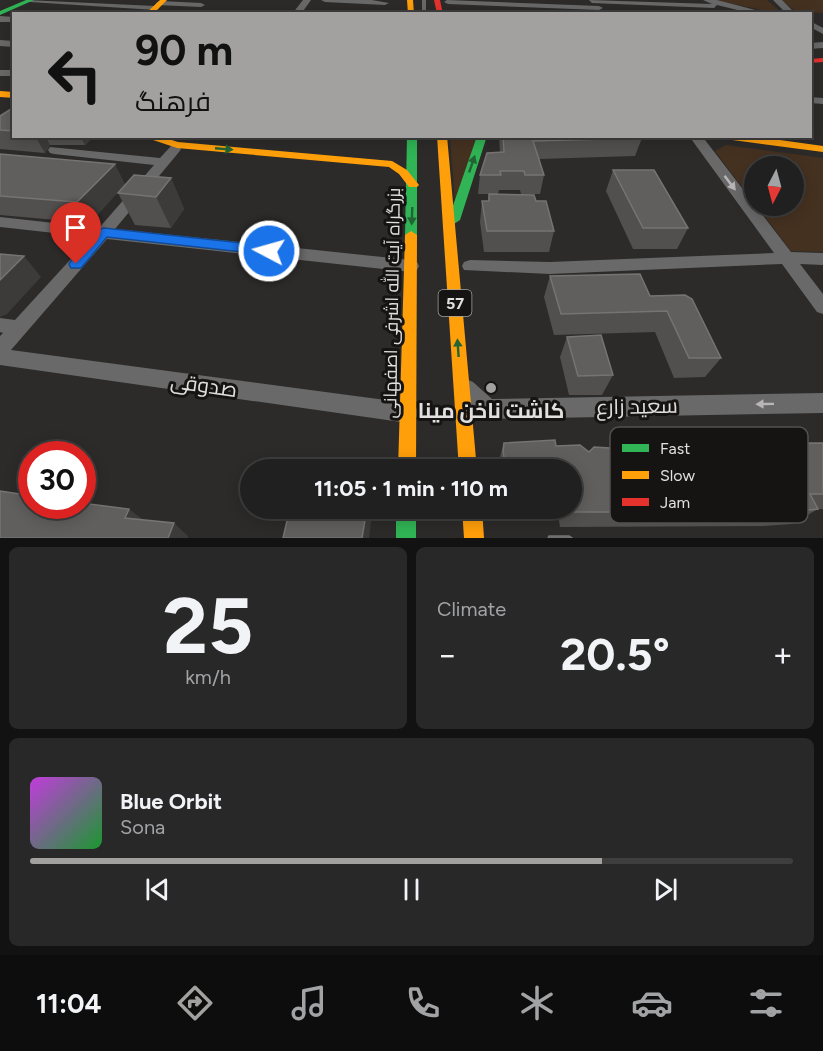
<!DOCTYPE html>
<meta charset="utf-8">
<style>
body{margin:0;font-family:Figtree,Cairo,sans-serif;background:#292829;color:#f1f3f6;height:100vh;display:flex;flex-direction:column;font-size:22px;white-space:nowrap}
*{box-sizing:border-box;margin:0}
p{font-size:20px;color:#a2a3a5}
.icon{flex:none;width:33px;height:33px;fill:none;stroke:currentColor;stroke-width:2;stroke-linecap:round;stroke-linejoin:round}
.map{position:relative;height:538px;overflow:hidden}
.drawer{display:flex;flex-direction:column;gap:9px;padding:9px;background:#121212;flex:1}
.drawer>*{flex:none}
.guide{position:absolute;left:12px;top:12px;width:800px;height:126px;border-radius:0px;box-shadow:0 3px 15px #0003,0 0 0 2px #3e3e3e;background:#a2a1a0;color:#111;overflow:hidden}
.needle{width:39px;rotate:186deg}
.controls{position:absolute;left:744px;top:156px;display:grid;gap:12px}
.controls a{display:grid;place-items:center;width:60px;height:60px;border-radius:50%;background:#212020;box-shadow:0 3px 15px #0003,0 0 0 2px #3e3e3e;font-size:30px}
.speed{position:absolute;left:18px;top:441px;display:flex;gap:12px;font-size:30px;font-weight:700;text-align:center}
.speed>*{display:grid;place-content:center;width:78px;height:78px;border-radius:50%;background:#212020;box-shadow:0 3px 15px #0003,0 0 0 2px #3e3e3e;line-height:1}
.speed .limit{border:9px solid #d22;background:#fff;color:#111}
.pin{position:absolute;display:grid;place-items:center;width:51px;height:51px;color:#fff;margin:-62px -26px;border-radius:50% 50% 50% 0;rotate:-45deg;box-shadow:0 0 6px #0007}
.pin .icon{rotate:45deg}
.me{position:absolute;width:66px;margin:-33px;rotate:276deg;stroke-linejoin:round;filter:drop-shadow(0 0 4px #0008)}
.turn{display:flex;align-items:center;gap:21px;height:126px;padding:0 24px;font-size:27px}
.turn .icon{width:78px;height:78px;stroke-width:2.5}
.turn b{display:block;font-size:42px;line-height:51px}
.big{font-size:45px;font-weight:700;line-height:1.1}
.drawer .widget{flex:1;display:flex;flex-direction:column;justify-content:center;gap:9px;min-width:0;padding:0 21px;border-radius:9px;background:#292829}
.drawer .dial{align-items:center;gap:0}
.dial b{font-size:78px;line-height:1}
.song{display:flex;align-items:center;gap:18px}
.cover{width:72px;height:72px;border-radius:9px;background:linear-gradient(135deg,hsl(290 70% 55%),hsl(130 70% 35%))}
.played{height:6px;border-radius:3px;background:linear-gradient(90deg,#a2a1a0 75%,#3e3e3e 75%)}
.keys{display:flex;justify-content:space-around;direction:ltr}
.heat{display:flex;justify-content:space-between;align-items:center;font-size:33px;direction:ltr}
.drawer .tiles{flex:1;display:grid;gap:9px;grid-template-columns:1fr 1fr}
.widget:last-child{grid-column:span 2}
.trip{position:absolute;left:240px;top:459px;width:342px;height:60px;border-radius:30px;background:#212020;box-shadow:0 3px 15px #0003,0 0 0 2px #3e3e3e;font-weight:700;line-height:60px;text-align:center}
.menu{display:flex;height:96px;justify-content:space-around;align-items:center;background:#0d0d0d;color:#a2a3a5}
.menu .icon{width:42px;height:42px}
.menu .on{color:#a2a1a0}
.menu b{font-size:27px;color:#f1f3f6}
.map>svg:first-child{display:block}
.green{fill:#453120}
.lines{fill:none;stroke-linecap:round;stroke-linejoin:round}
.lane{fill:#696969;fill-rule:evenodd}
.street{fill:#696969;fill-rule:evenodd}
.fast{fill:#30b455;fill-rule:evenodd}
.slow{fill:#ff9f0a;fill-rule:evenodd}
.jam{fill:#e5322d;fill-rule:evenodd}
.wall{fill:#51504f}
.shaded-wall{fill:#3c3b3a}
.building{fill:#615f5e;stroke:#757472;stroke-width:1.5}
.oneway{fill:#226434}
.oneway2{fill:#b8b6b6}
.route{fill:#1a73e8;stroke:#114b97;stroke-width:1.5}
.poi-dot{fill:#a2a1a0;stroke:#151413;stroke-width:2}
.labels{text-anchor:middle;dominant-baseline:central;stroke-width:6;stroke-linejoin:round;paint-order:stroke}
.shield{fill:#151413;stroke:#a4a3a2;stroke-width:1.5}
.shield-label{font-size:16px;font-weight:bold;fill:#e2e0df}
.street-label{font-size:18px;fill:#e2e0df;stroke:#151413}
.near-street-label{font-size:21px;fill:#e2e0df;stroke:#151413}
.near-poi-label{font-size:21px;font-weight:bold;fill:#e2e0df;stroke:#151413}
.key{fill:#151413;stroke:#525150;stroke-width:1.5}
.key-label{font-size:16px;fill:#e2e0df}
</style>
<div class="map">
<svg width="823" height="538" viewBox="0 0 823 538">
<rect width="100%" height="100%" fill="#2c2b2a"/>
<path class="green" d="M716,0H767L782,13H775Z
M782,0H823V13L796,12Z
M450,137H479L455,201Z
M726,145L823,158V252L791,251L757,206H794V166H754V203L715,151Z"/>
<g class="lines">
<path class="lane" d="M422,0H426V14H422Z"/>
<path class="street" d="M26,0L155,6L159,8L155,10L30,2Z
M303,0H311L301,14H292Z
M321,0H372L389,3L385,5L325,2Z
M447,0L599,6L603,8L599,10L448,4L444,2Z
M589,0L712,4L703,0H717L771,14H754L717,5L714,8L592,3Z
M773,0H782L796,14H787Z
M160,1L201,3L205,5L201,7L157,5L156,3Z
M0,16L14,17V22H0Z
M810,21L823,28V34L810,27Z
M0,40L14,41V47L0,46Z
M823,42V48L810,49V43Z
M0,70H14V76H0Z
M810,97L823,98V104L810,103Z
M689,136H702L791,252L823,253V265L800,264L823,294V314L817,312L782,264L550,274L464,270L462,266L464,262L470,260L550,262L774,253Z
M175,145L179,146L181,149L179,152L115,229L411,260L417,262L419,266L417,270L411,272L107,239L11,350L408,403L415,406L419,413L415,420L408,423L0,365V336L3,333L0,332V318L15,320L91,237L0,227V217L99,228L154,165L54,154L50,153L48,150L50,147L160,158L171,146Z
M466,379L473,382L492,399L823,393V413L488,419C476,414 461,400 456,388L459,382Z"/>
<path class="fast" d="M26,0H34L0,15V11Z
M407,136H417V235L411,239L405,235Z
M477,136H487L460,220L454,224L450,223L448,220Z
M396,508H416V538H396Z"/>
<path class="slow" d="M160,0H167L153,14H145Z
M407,0H413L414,14H408Z
M0,91L14,92V98L0,97Z
M141,136H159L178,142L392,161L407,170L419,185L417,187H409L399,174L389,167L177,148Z
M437,136H447L477,470H459Z
M720,136H751L823,146V152L725,139Z
M411,231L417,235L416,470H398L405,235Z
M462,508H482L484,538H464Z"/>
<path class="jam" d="M434,0H440L443,14H437Z
M823,58V62L810,63V59Z"/>
</g>
<path class="wall" d="M14,107V136H95L85,145H50L45,153L0,149V116Z
M499,136H641L642,138L635,156L539,159L544,175L540,194H521L520,190H499L498,194L536,201L554,231L549,252H484L480,222L482,201H488L489,194H478L480,175L500,152Z
M0,154L125,184L90,223L0,215Z
M613,170L688,228L677,249H633L606,191Z
M171,178L184,209L171,228L135,225L118,193Z
M550,276L650,296L721,358L705,377L674,378L655,332L554,335L544,297Z
M567,337L613,375L602,395H569L560,357Z
M504,443L556,446L589,452L617,453L823,443V509H818L792,524L763,526L560,527L557,508H572V470H497L499,460Z"/>
<path class="shaded-wall" d="M35,136H45L50,145L45,153Z
M80,136H95L85,145Z
M115,164L125,184L90,223L77,202Z
M171,178L184,209L171,228L156,197Z
M24,256L41,277L7,314L0,317V280Z
M367,508H373L369,538H362Z
M129,509L146,522L125,518Z
M174,523L188,536V538H168Z"/>
<path class="building" d="M14,107V131L0,130V116Z
M503,136H641L642,138L533,141L544,175H525L524,171H500L501,175H480L487,153L504,152Z
M0,154L115,164L77,202L0,196Z
M613,170H654L688,228H643Z
M134,175L171,178L156,197L118,193Z
M489,194L534,195L536,201H546L554,231H487L482,201H489Z
M0,254L24,256L0,280Z
M640,274L650,296L685,295L692,299L721,358H689L667,311L561,314L550,276Z
M601,335L613,375L578,376L567,337Z
M555,440L556,446L580,445L589,452L594,447L610,448L617,453L625,444L823,443V494H810L818,509L788,512H571L570,508H572V470H506L503,451L504,443Z
M0,491L32,496V506H82V503L129,509L125,518L174,523L168,538H0Z
M290,508H367L362,538H283Z
M549,536H569L572,538H548Z"/>
<defs><path id="oneway-solid" d="M-6-.8H1V-3.2L6.5 0L1 3.2V.8H-6Z" transform="scale(1.5)"/></defs>
<g class="oneway">
<use href="#oneway-solid" transform="translate(224 149) rotate(5)"/>
<use href="#oneway-solid" transform="translate(472 164) rotate(-71)"/>
<use href="#oneway-solid" transform="translate(412 216) rotate(92)"/>
<use href="#oneway-solid" transform="translate(458 348) rotate(-94)"/>
</g>
<g class="oneway2">
<use href="#oneway-solid" transform="translate(730 183) rotate(53)"/>
<use href="#oneway-solid" transform="translate(765 404) rotate(179)"/>
</g>
<path class="route" d="M104,228L269,246L276,251L269,255L107,237L81,268H71L69,264L71,261L100,229Z"/>
<circle class="poi-dot" cx="491" cy="388" r="6"/>
<g class="labels">
<rect class="shield" x="438.5" y="290" width="33" height="26" rx="4.5"/>
<g class="shield-label">
<text x="455" y="303">57</text>
</g>
<g class="street-label">
<text transform="translate(392 303) rotate(-89)">بزرگراه آیت الله اشرفی اصفهانی</text>
</g>
<g class="near-street-label">
<text transform="translate(204 385) rotate(8)">صدوقی</text>
<text transform="translate(637 406) rotate(-1)">سعید زارع</text>
</g>
<g class="near-poi-label">
<text x="491" y="410">کاشت ناخن مینا</text>
</g>
</g>
<rect x="610" y="427" width="198" height="96" rx="9" class="key"/>
<rect x="622" y="444" width="27" height="8" fill="#30b455"/>
<rect x="622" y="471" width="27" height="8" fill="#ff9f0a"/>
<rect x="622" y="498" width="27" height="8" fill="#e5322d"/>
<g class="key-label">
<text x="660" y="454">Fast</text>
<text x="660" y="481">Slow</text>
<text x="660" y="508">Jam</text>
</g>
</svg>
<div class="controls">
<a><svg class="needle" viewBox="-14 -14 28 28"><path d="M0-13l5 13h-10z" fill="#e53935"/><path d="M0 13l5-13h-10z" fill="#a2a3a5"/></svg></a>
</div>
<div class="speed"><div class="limit">30</div></div>
<div class="pin" style="left:76px;top:264px;background:#d93025"><svg class="icon" aria-label="arrive" viewBox="0 0 24 24"><path d="M6 21V4h12l-3 4 3 4H6"/></svg></div>
<svg class="me" style="left:269px;top:251px" viewBox="-20 -20 40 40"><circle r="17" fill="#1a73e8" stroke="#fff" stroke-width="3"/><path d="M0-11L8 9 0 5-8 9z" fill="#fff"/></svg>
<div class="trip">11:05 · 1 min · 110 m</div>
<div class="guide">
<div class="turn"><svg class="icon" aria-label="left" viewBox="0 0 24 24"><path d="M17 20v-9H6M10 6l-5 5 5 5"/></svg><div><b>90 m</b>فرهنگ</div></div>
</div>
</div>
<section class="drawer">
<div class="tiles">
<div class="widget dial"><b>25</b><p>km/h</p></div>
<div class="widget"><p>Climate</p>
<div class="heat"><a>−</a><b class="big">20.5°</b><a>+</a></div>
</div>
<div class="widget">
<div class="song"><i class="cover"></i><div><b>Blue Orbit</b><p>Sona</p></div></div>
<div class="played"></div>
<div class="keys"><svg class="icon" aria-label="previous" viewBox="0 0 24 24"><path d="M18 5L8 12l10 7zM5 5v14"/></svg><svg class="icon" aria-label="pause" viewBox="0 0 24 24"><path d="M8 5v14M16 5v14"/></svg><svg class="icon" aria-label="next" viewBox="0 0 24 24"><path d="M6 5l10 7-10 7zM19 5v14"/></svg></div>
</div>
</div>
</section>
<nav class="menu">
<b>11:04</b>
<svg class="icon on" aria-label="directions" viewBox="0 0 24 24"><path d="M12 3l9 9-9 9-9-9zM9 14v-3h6M13 9l2 2-2 2"/></svg>
<svg class="icon" aria-label="music" viewBox="0 0 24 24"><path d="M9 18V5l10-2v13"/><circle cx="6" cy="18" r="3"/><circle cx="16" cy="16" r="3"/></svg>
<svg class="icon" aria-label="phone" viewBox="0 0 24 24"><path d="M5 4h4l2 5-3 2q2 4 5 5l2-3 5 2v4C11 20 4 13 5 4z"/></svg>
<svg class="icon" aria-label="climate" viewBox="0 0 24 24"><path d="M12 3v18M4 7l16 10M4 17L20 7"/></svg>
<svg class="icon" aria-label="car" viewBox="0 0 24 24"><path d="M5 17H2v-5l4-1 3-4h7l3 4 3 1v5h-3M9 17h6M6 11h13"/><circle cx="7" cy="17" r="2"/><circle cx="17" cy="17" r="2"/></svg>
<svg class="icon" aria-label="filters" viewBox="0 0 24 24"><path d="M4 7h16M4 17h16"/><circle cx="9" cy="7" r="2"/><circle cx="15" cy="17" r="2"/></svg>
</nav>
